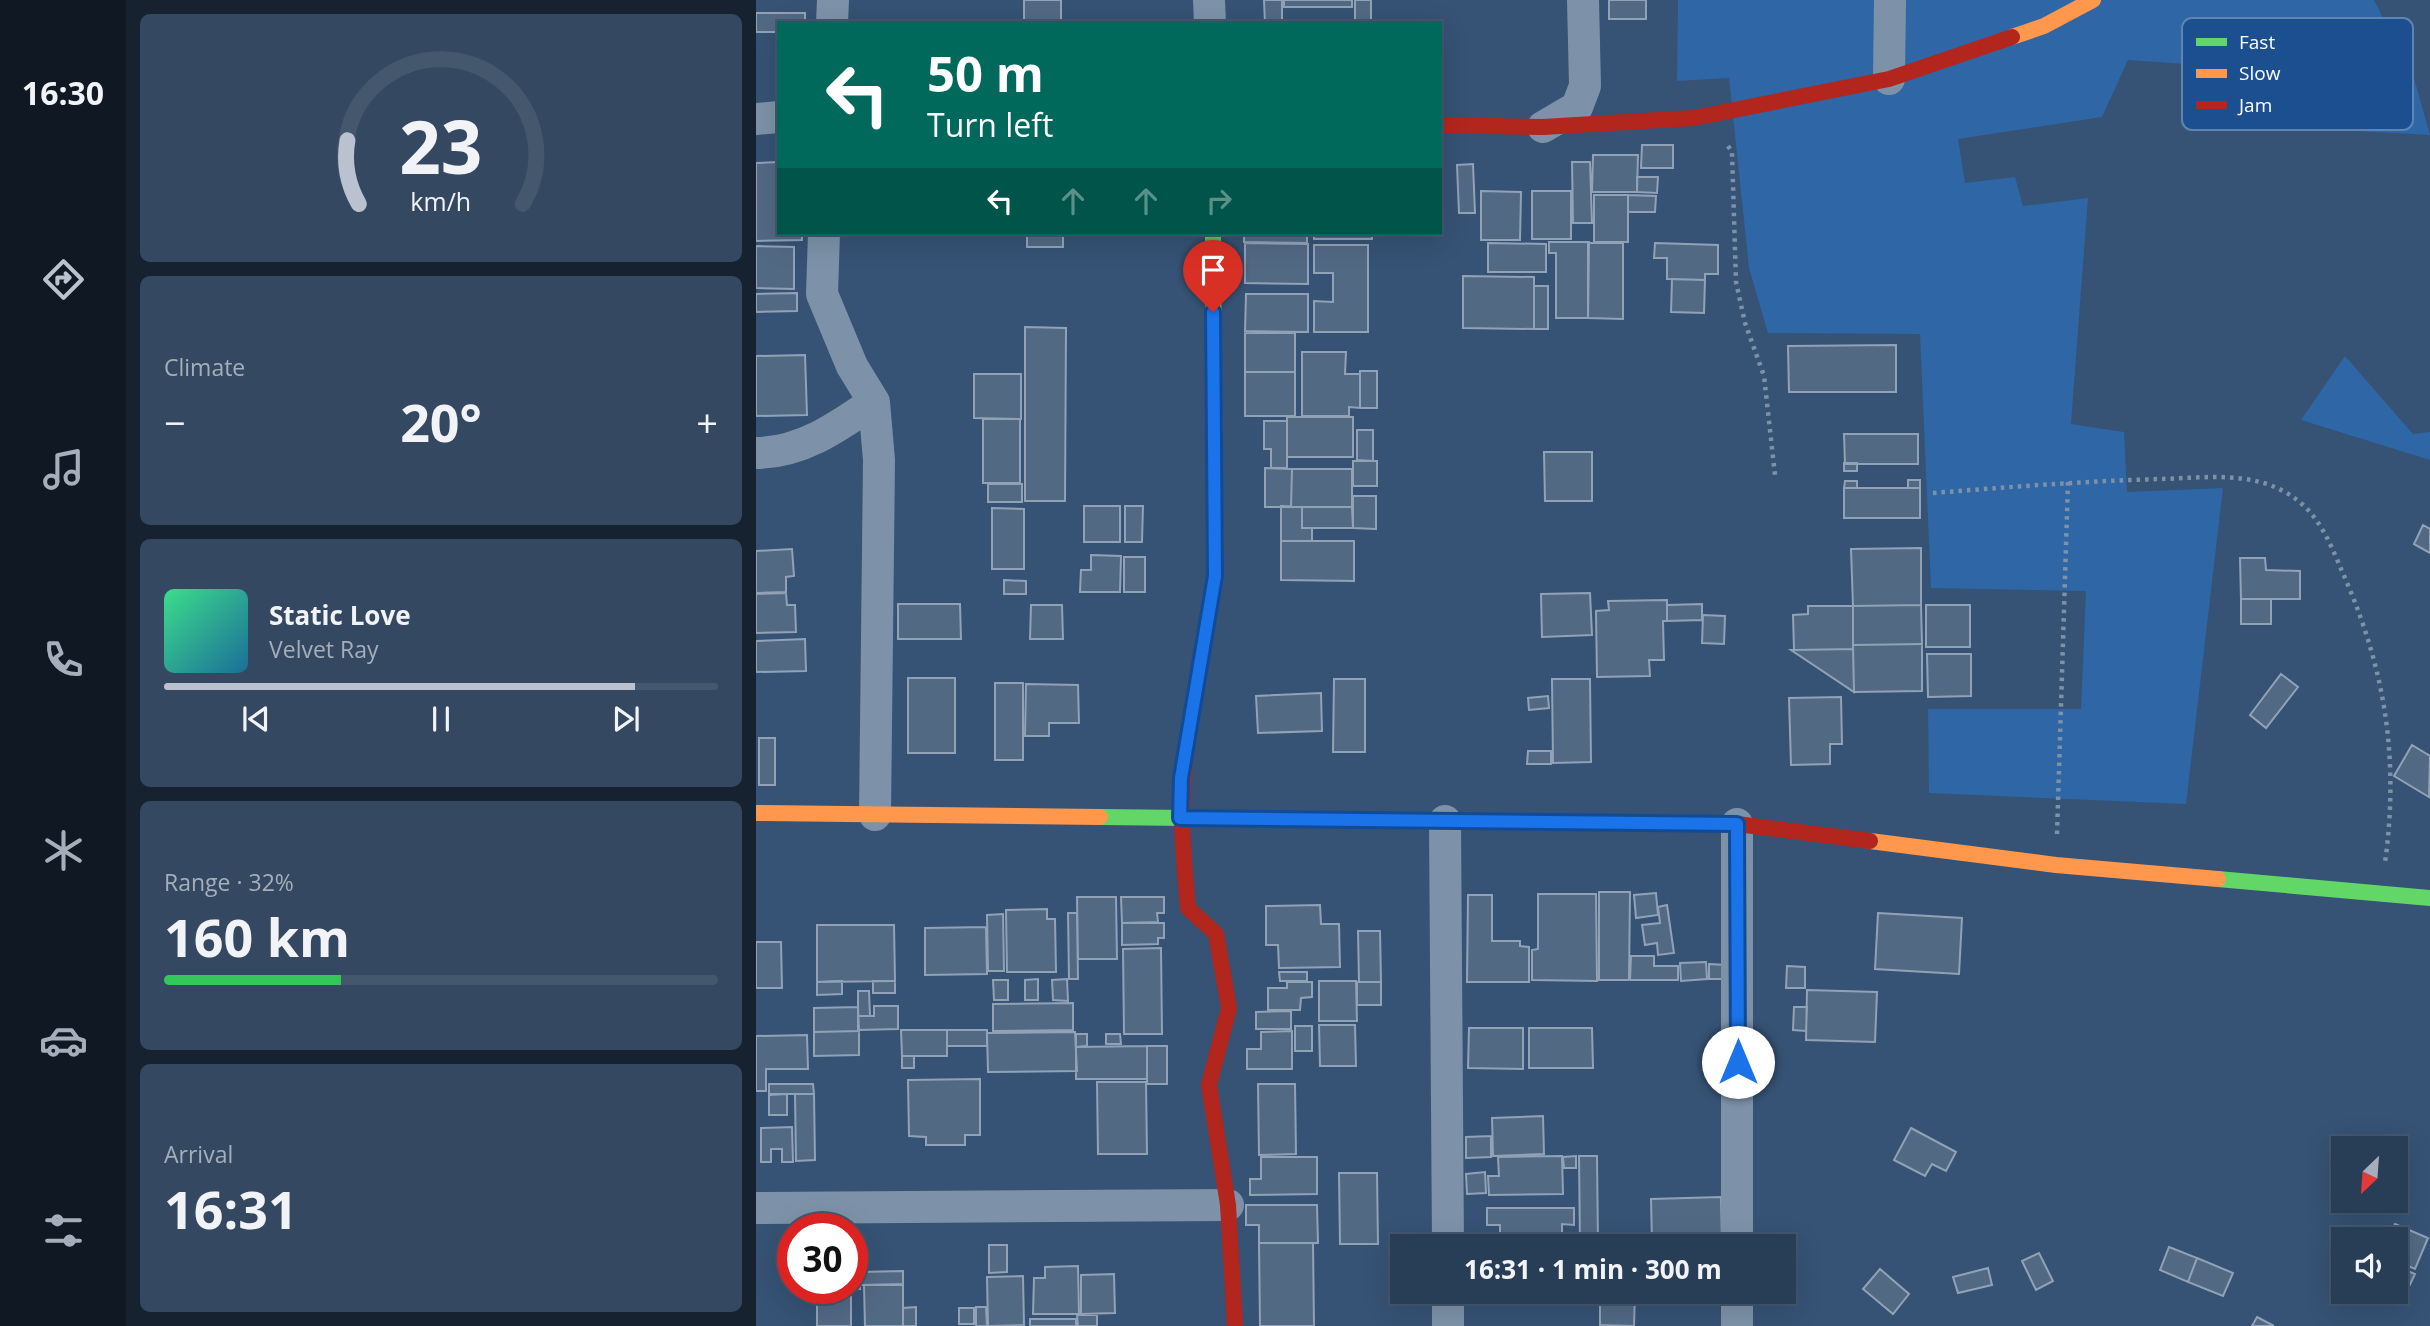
<!DOCTYPE html>
<meta charset="utf-8">
<style>
body{margin:0;font-family:"Open Sans",sans-serif;background:#344961;color:#f1f3f6;height:100vh;display:flex;flex-direction:column;font-size:26px;white-space:nowrap}
*{box-sizing:border-box;margin:0}
p{font-size:23px;color:#a5aeba}
.icon{flex:none;width:38px;height:38px;fill:none;stroke:currentColor;stroke-width:2;stroke-linecap:round;stroke-linejoin:round}
.map{position:relative;flex:1;overflow:hidden}
.sheet{display:flex;flex-direction:column;gap:14px;padding:14px;background:#162230;width:630px}
.sheet>*{flex:none}
.guide{position:absolute;left:21px;top:21px;width:665px;height:214px;border-radius:0px;box-shadow:0 7px 28px #0002,0 0 0 2px #44576d;background:#00695c;color:#fff;overflow:hidden}
.needle{width:46px;rotate:205deg}
.tools{position:absolute;left:1575px;top:1136px;display:grid;gap:14px}
.tools a{display:grid;place-items:center;width:77px;height:77px;border-radius:0px;background:#283e57;box-shadow:0 7px 28px #0002,0 0 0 2px #44576d;font-size:35px}
.speed{position:absolute;left:21px;top:1213px;display:flex;gap:14px;font-size:35px;font-weight:700;text-align:center}
.speed>*{display:grid;place-content:center;width:91px;height:91px;border-radius:50%;background:#283e57;box-shadow:0 7px 28px #0002,0 0 0 2px #44576d;line-height:1}
.speed .limit{border:10px solid #d22;background:#fff;color:#111}
.pin{position:absolute;display:grid;place-items:center;width:60px;height:60px;color:#fff;margin:-72px -30px;border-radius:50% 50% 50% 0;rotate:-45deg;box-shadow:0 0 7px #0007}
.pin .icon{rotate:45deg}
.me{position:absolute;width:77px;margin:-38px;rotate:0deg;stroke-linejoin:round;filter:drop-shadow(0 0 5px #0008)}
.turn{display:flex;align-items:center;gap:24px;height:147px;padding:0 35px;font-size:32px}
.turn .icon{width:91px;height:91px;stroke-width:2.5}
.turn b{display:block;font-size:49px;line-height:60px}
.lanes{display:flex;align-items:center;height:66px;padding:0 35px;background:#0003;justify-content:center;gap:35px;direction:ltr}
.lanes .off{opacity:.35}
.big{font-size:52px;font-weight:700;line-height:1.1}
.sheet .widget{flex:1;display:flex;flex-direction:column;justify-content:center;gap:10px;min-width:0;padding:0 24px;border-radius:10px;background:#344961}
.sheet .dial{align-items:center;gap:0}
.dial svg{height:182px;overflow:visible;fill:none;stroke:#44576d;stroke-width:7;stroke-linecap:round;text-anchor:middle}
.dial text{fill:#f1f3f6;stroke:none}
.song{display:flex;align-items:center;gap:21px}
.cover{width:84px;height:84px;border-radius:10px;background:linear-gradient(135deg,hsl(150 70% 55%),hsl(200 70% 35%))}
.played{height:7px;border-radius:4px;background:linear-gradient(90deg,#b9c2ce 85%,#44576d 85%)}
.keys{display:flex;justify-content:space-around;direction:ltr}
.heat{display:flex;justify-content:space-between;align-items:center;font-size:38px;direction:ltr}
.charge{height:10px;border-radius:5px;background:linear-gradient(90deg,#34c759 32%,#44576d 0)}
.trip{position:absolute;left:634px;top:1234px;width:406px;height:70px;border-radius:0px;background:#283e57;box-shadow:0 7px 28px #0002,0 0 0 2px #44576d;font-weight:700;line-height:70px;text-align:center}
main{display:flex;flex:1;min-height:0}
.tabs{display:flex;flex-direction:column;width:126px;justify-content:space-around;align-items:center;background:#101923;color:#a5aeba}
.tabs .icon{width:49px;height:49px}
.tabs .current{color:#b9c2ce}
.tabs b{font-size:32px;color:#f1f3f6}
.map>svg:first-child{display:block}
.green{fill:#2f66a5}
.building{fill:#526984;stroke:#92a2b6;stroke-width:2}
.lines{fill:none;stroke-linecap:round;stroke-linejoin:round}
.path{stroke:#7d92a8;stroke-width:4.5;stroke-dasharray:3.5 5;stroke-linecap:butt}
.street{stroke:#7d92a8;stroke-width:32}
.fast{stroke:#63d668;stroke-width:16}
.slow{stroke:#ff974d;stroke-width:16}
.jam{stroke:#b3261e;stroke-width:16}
.route-casing{stroke:#114b97;stroke-width:18}
.route{stroke:#1a73e8;stroke-width:12}
.key{fill:#1b4f8f;stroke:#5f84b1;stroke-width:2}
.key-label{font-size:19px;fill:#fff}
</style>
<main>
<nav class="tabs">
<b>16:30</b>
<svg class="icon current" aria-label="directions" viewBox="0 0 24 24"><path d="M12 3l9 9-9 9-9-9zM9 14v-3h6M13 9l2 2-2 2"/></svg>
<svg class="icon" aria-label="music" viewBox="0 0 24 24"><path d="M9 18V5l10-2v13"/><circle cx="6" cy="18" r="3"/><circle cx="16" cy="16" r="3"/></svg>
<svg class="icon" aria-label="phone" viewBox="0 0 24 24"><path d="M5 4h4l2 5-3 2q2 4 5 5l2-3 5 2v4C11 20 4 13 5 4z"/></svg>
<svg class="icon" aria-label="climate" viewBox="0 0 24 24"><path d="M12 3v18M4 7l16 10M4 17L20 7"/></svg>
<svg class="icon" aria-label="car" viewBox="0 0 24 24"><path d="M5 17H2v-5l4-1 3-4h7l3 4 3 1v5h-3M9 17h6M6 11h13"/><circle cx="7" cy="17" r="2"/><circle cx="17" cy="17" r="2"/></svg>
<svg class="icon" aria-label="filters" viewBox="0 0 24 24"><path d="M4 7h16M4 17h16"/><circle cx="9" cy="7" r="2"/><circle cx="15" cy="17" r="2"/></svg>
</nav>
<section class="sheet">
<div class="widget dial"><svg viewBox="0 0 100 80">
<path d="M14 69A42 42 0 1 1 86 69"/>
<path d="M14 69A42 42 0 0 1 9 41" stroke="#b9c2ce"/>
<text x="50" y="56" font-size="32" font-weight="700">23</text>
<text x="50" y="72" font-size="11">km/h</text>
</svg></div>
<div class="widget"><p>Climate</p>
<div class="heat"><a>−</a><b class="big">20°</b><a>+</a></div>
</div>
<div class="widget">
<div class="song"><i class="cover"></i><div><b>Static Love</b><p>Velvet Ray</p></div></div>
<div class="played"></div>
<div class="keys"><svg class="icon" aria-label="previous" viewBox="0 0 24 24"><path d="M18 5L8 12l10 7zM5 5v14"/></svg><svg class="icon" aria-label="pause" viewBox="0 0 24 24"><path d="M8 5v14M16 5v14"/></svg><svg class="icon" aria-label="next" viewBox="0 0 24 24"><path d="M6 5l10 7-10 7zM19 5v14"/></svg></div>
</div>
<div class="widget"><p>Range · 32%</p><b class="big">160 km</b><div class="charge"></div></div>
<div class="widget"><p>Arrival</p><b class="big">16:31</b></div>
</section>
<div class="map">
<svg width="1674" height="1326" viewBox="0 0 1674 1326">
<rect width="100%" height="100%" fill="#365274"/>
<path class="green" d="M922,0H1618L1658,78L1674,135L1600,131L1544,121L1430,64L1372,60L1346,117L1202,139L1209,183L1259,177L1267,206L1332,198L1315,424L1368,432L1371,492L1467,488L1430,804L1173,793L1172,709H1325L1330,591L1175,588L1164,334L1012,333L993,268L973,78L921,81Z
M1589,356L1657,434L1674,432V460L1545,420Z"/>
<path class="building" d="M268,0H305V23H268Z
M508,0H526V23H509Z
M528,0H596V7H528Z
M599,0H615V21L599,22Z
M853,0H890V19H853Z
M0,13H49V23H23V32H0Z
M886,145H917V168H885Z
M837,155H882L881,192H836Z
M23,162V233H46V240L0,241V163Z
M816,162H834L836,223H817Z
M717,164L719,213H703L701,165Z
M881,177H902L901,193L881,192Z
M725,191L765,192L764,240H725Z
M776,191H815V239H776Z
M838,195H872V242H838Z
M872,195L900,196L899,212H872Z
M271,233H307V247H271Z
M488,233H551V243L488,242Z
M558,233H616V239H558Z
M793,242H833L832,318H800V253H793Z
M489,243L552,244V284L489,283Z
M732,243L790,244V272H732Z
M832,243H867V319L832,318Z
M899,243L962,245V274H949V280L911,279V258H898Z
M558,245H612V332H558V301L577,302V273H558Z
M0,246L38,247V289L0,288Z
M707,276L778,277V329L707,328Z
M916,279L949,280L948,313L915,312Z
M778,286H792V329H778Z
M41,293V311L0,312V294Z
M490,294H552V332L489,331Z
M269,327L310,328L309,501H269Z
M489,333H539V372H489Z
M1140,345V392H1033L1032,346Z
M546,352H590L589,374H604V408L593,407V416H546Z
M49,355L51,415L0,416V356Z
M604,371H621V408H604Z
M489,372H539V416H489Z
M218,374H265V419L218,418Z
M531,417H597V457H531Z
M227,419H264V483H227Z
M508,421H531V468H515V449H508Z
M601,430H617V461L601,460Z
M1088,434H1162V464H1089Z
M788,452H836V501H789Z
M597,461H621V486H597Z
M1088,463H1101V471H1088Z
M509,468L536,469L535,507H509Z
M536,469H596V507H535Z
M1152,480H1164V488H1152Z
M1089,481H1101V488H1088Z
M232,484H266V502H232Z
M1088,488H1164V518H1088Z
M597,496H620V529L597,528Z
M328,506H364V542H328Z
M369,506H387L386,542H369Z
M525,506L546,507V528H556V541H525Z
M546,507H596L597,528H546Z
M236,508L268,509V569H236Z
M1667,525L1674,529V553L1658,544Z
M525,541H598V581L525,580Z
M1165,548V605L1097,606L1095,549Z
M36,549L38,576L30,577V592L0,593V551Z
M335,555L365,556L364,592H324L325,570H335Z
M368,557H389V592H368Z
M1484,558H1509L1510,570L1544,571V599H1485Z
M248,580L270,581V594H248Z
M30,593L31,605H39L40,632L0,633V594Z
M834,593L836,635L786,637L785,594Z
M1485,599H1515V624H1485Z
M911,600V621H907L908,660H893L894,676L841,677L840,611L853,610L852,601Z
M142,604H204L205,639H142Z
M946,604V620L911,621V605Z
M275,605H306L307,639H274Z
M1165,605L1166,644L1097,645V606Z
M1170,605H1214V647H1170Z
M1052,606H1097V649L1038,650L1037,615L1052,614Z
M947,615L969,616L968,644L946,643Z
M49,639L50,671L0,672V641Z
M1166,644V691L1098,692L1097,645Z
M1097,649L1098,692L1035,650H1038Z
M1171,654H1215V696L1172,697Z
M1525,674L1542,687L1510,728L1494,715Z
M152,678H199V753H152Z
M578,679H609V752H577Z
M796,679H834L835,762L797,763Z
M239,683H267V760H239Z
M270,684L322,685L323,723H293V736H269Z
M565,693L566,731L502,733L500,696Z
M792,696L793,708L773,710L772,698Z
M1085,697L1086,744H1074V764L1035,765L1033,698Z
M3,738H19V785H3Z
M1656,745L1674,756L1673,797L1638,776Z
M772,751H795V764H771Z
M843,892H874L873,980H843Z
M900,893L902,915L880,918L878,895Z
M782,894H840L841,981L776,980V950L782,949Z
M712,895H736V941H764V946L773,947V982H711Z
M321,897H360L361,959H322Z
M365,897H408V913H401L402,922L366,923Z
M564,905L565,924H583L584,967L523,968L522,945H510V906Z
M911,905L918,953L902,955L901,943L889,945L886,925L904,923L902,907Z
M291,909V919H299L300,972H251L250,910Z
M312,913H321L322,979H313Z
M1122,913L1206,918L1203,974L1119,969Z
M247,914L248,971H232L231,915Z
M366,923H408V938H402V944L366,945Z
M61,925H138L139,981L61,982Z
M230,927L231,974L169,975V928Z
M602,931H624L625,982H603Z
M0,942H25L26,988H0Z
M405,948L406,1034H368L367,949Z
M875,956H898V966H922V980H874Z
M950,962L951,979L925,981L924,963Z
M953,964L971,965V979H953Z
M1031,966L1049,967V988H1030Z
M523,972H551V981H524Z
M282,979V1000H269V980Z
M311,979L312,1001L297,1000L296,980Z
M237,980H252V1000H238Z
M86,981V994L61,995V982Z
M117,981H139V993H117Z
M563,981H600L601,1021H563Z
M531,982H556V997L545,998L544,1010H512V988H531Z
M601,982H625V1005H601Z
M1051,990L1121,992L1119,1042L1050,1040Z
M102,991H113L114,1016H102Z
M317,1003V1030L237,1031V1004Z
M118,1006H142V1029L102,1030V1016H118Z
M102,1007L103,1031L58,1032V1008Z
M1038,1007H1051L1050,1031L1037,1030Z
M535,1011V1029H500V1012Z
M563,1025H599L600,1066H564Z
M539,1026H556V1051H539Z
M713,1028H767V1069L712,1068Z
M773,1028H836L837,1068H773Z
M145,1030H191V1056H146Z
M191,1030H231V1046H191Z
M103,1031V1055L58,1056V1032Z
M536,1031V1069H491V1049H505V1032Z
M319,1032L321,1071L232,1072L231,1033Z
M320,1034H331V1046L320,1047Z
M350,1034H364L365,1044H350Z
M51,1035L52,1069H10V1091H0V1036Z
M391,1046H411V1084H391Z
M391,1046V1079H320V1047Z
M146,1056H158V1068H146Z
M224,1079V1135H209V1145H170V1137L153,1136L152,1080Z
M341,1082H390L391,1154H342Z
M13,1084H57L58,1094H13Z
M502,1084H539L540,1154L503,1155Z
M31,1094V1115H13V1095Z
M39,1094H58L59,1160L40,1161Z
M787,1116L788,1154L737,1156L736,1118Z
M36,1127L37,1162H26V1149H15V1162H5V1128Z
M1155,1128L1200,1152L1190,1171L1176,1164L1169,1176L1138,1160Z
M735,1136V1157L710,1158V1137Z
M806,1156L807,1194L733,1195L732,1176H743L742,1157Z
M820,1156V1168H808L807,1157Z
M823,1156H841L842,1244H824Z
M505,1157H561V1194L494,1195V1179H505Z
M729,1172L730,1193L711,1194L710,1174Z
M583,1173H621L622,1244H584Z
M965,1197L966,1241L896,1242L895,1199Z
M490,1205H561L562,1243H503V1225H490Z
M731,1208H818V1225L806,1224V1246H744V1225H731Z
M1639,1224L1672,1238L1659,1269L1643,1262L1649,1248L1640,1244V1239H1633Z
M503,1243H557L558,1326H504Z
M233,1245H251V1272L233,1273Z
M1413,1247L1441,1258L1432,1282L1404,1270Z
M1283,1253L1297,1281L1280,1290L1266,1261Z
M1441,1258L1477,1273L1467,1296L1432,1282Z
M322,1266L323,1314H277L278,1278H289V1267Z
M1640,1266L1659,1274L1652,1289L1640,1283Z
M96,1268H104V1289H95V1326H61V1288H96Z
M1232,1268L1236,1285L1202,1293L1197,1277Z
M1124,1269L1153,1294L1137,1314L1107,1289Z
M147,1271V1284L105,1285V1272Z
M358,1274L359,1313L325,1314V1275Z
M267,1276L268,1325L232,1326L231,1277Z
M108,1285H147V1326H109Z
M844,1292H879L878,1326L844,1325Z
M160,1307V1326H147V1308Z
M220,1307H230L231,1326H220Z
M203,1308H218V1324H203Z
M321,1315H341V1326H322Z
M1501,1317L1518,1326H1496Z
M274,1319H320V1326H274Z"/>
<g class="lines">
<path class="path" d="M972,146L976,152L980,282L989,323L1008,376L1019,475
M1177,493C1253,487 1329,481 1405,479C1440,478 1477,473 1511,484C1559,501 1570,534 1589,578C1630,673 1643,760 1629,863
M1301,834L1312,482"/>
<path class="street" d="M453,0L454,23
M76,23L77,0
M1133,79L1134,0
M0,119L23,117
M787,127L821,107L829,86L827,0
M68,233L66,294L96,366L118,402L123,460L119,815
M0,453C45,453 82,427 118,402
M689,821L692,1246
M981,824V1246
M0,1208L472,1205
M692,1292V1326
M981,1326V1292"/>
<path class="fast" d="M433,731L459,576L457,233
M344,817L673,821
M1462,879L1674,898"/>
<path class="slow" d="M1256,37L1288,26L1337,0
M0,813L344,817
M1114,841L1300,865L1462,879"/>
<path class="jam" d="M684,125L787,127L938,118L1133,79L1256,37
M433,731C422,794 426,845 432,908L460,934L473,1008L453,1085L472,1205L479,1326
M673,821L981,824L1114,841"/>
</g>
<g class="lines">
<defs>
<path id="route" d="M457,312L459,576L425,778L424,818L981,824L982,1062"/>
</defs>
<use href="#route" class="route-casing"/>
<use href="#route" class="route"/>
</g>
<rect x="1426" y="18" width="231" height="112" rx="10" class="key"/>
<rect x="1440" y="38" width="31" height="8" fill="#63d668"/>
<rect x="1440" y="69" width="31" height="9" fill="#ff974d"/>
<rect x="1440" y="101" width="31" height="8" fill="#b3261e"/>
<g class="key-label">
<text x="1483" y="49">Fast</text>
<text x="1483" y="80">Slow</text>
<text x="1483" y="112">Jam</text>
</g>
</svg>
<div class="tools">
<a><svg class="needle" viewBox="-14 -14 28 28"><path d="M0-13l5 13h-10z" fill="#e53935"/><path d="M0 13l5-13h-10z" fill="#a5aeba"/></svg></a>
<a><svg class="icon" aria-label="sound" viewBox="0 0 24 24"><path d="M4 9h4l5-4v14l-5-4H4zM17 9q2 3 0 6"/></svg></a>
</div>
<div class="speed"><div class="limit">30</div></div>
<div class="pin" style="left:457px;top:312px;background:#d93025"><svg class="icon" aria-label="arrive" viewBox="0 0 24 24"><path d="M6 21V4h12l-3 4 3 4H6"/></svg></div>
<svg class="me" style="left:982px;top:1062px" viewBox="-20 -20 40 40"><circle r="19" fill="#fff"/><path d="M0-13L10 11 0 6-10 11z" fill="#1a73e8"/></svg>
<div class="trip">16:31 · 1 min · 300 m</div>
<div class="guide">
<div class="turn"><svg class="icon" aria-label="left" viewBox="0 0 24 24"><path d="M17 20v-9H6M10 6l-5 5 5 5"/></svg><div><b>50 m</b>Turn left</div></div>
<div class="lanes"><svg class="icon" aria-label="left" viewBox="0 0 24 24"><path d="M17 20v-9H6M10 6l-5 5 5 5"/></svg><svg class="icon off" aria-label="ahead" viewBox="0 0 24 24"><path d="M12 20V5M6 11l6-6 6 6"/></svg><svg class="icon off" aria-label="ahead" viewBox="0 0 24 24"><path d="M12 20V5M6 11l6-6 6 6"/></svg><svg class="icon off" aria-label="right" viewBox="0 0 24 24"><path d="M7 20v-9h11M14 6l5 5-5 5"/></svg></div>
</div>
</div>
</main>
